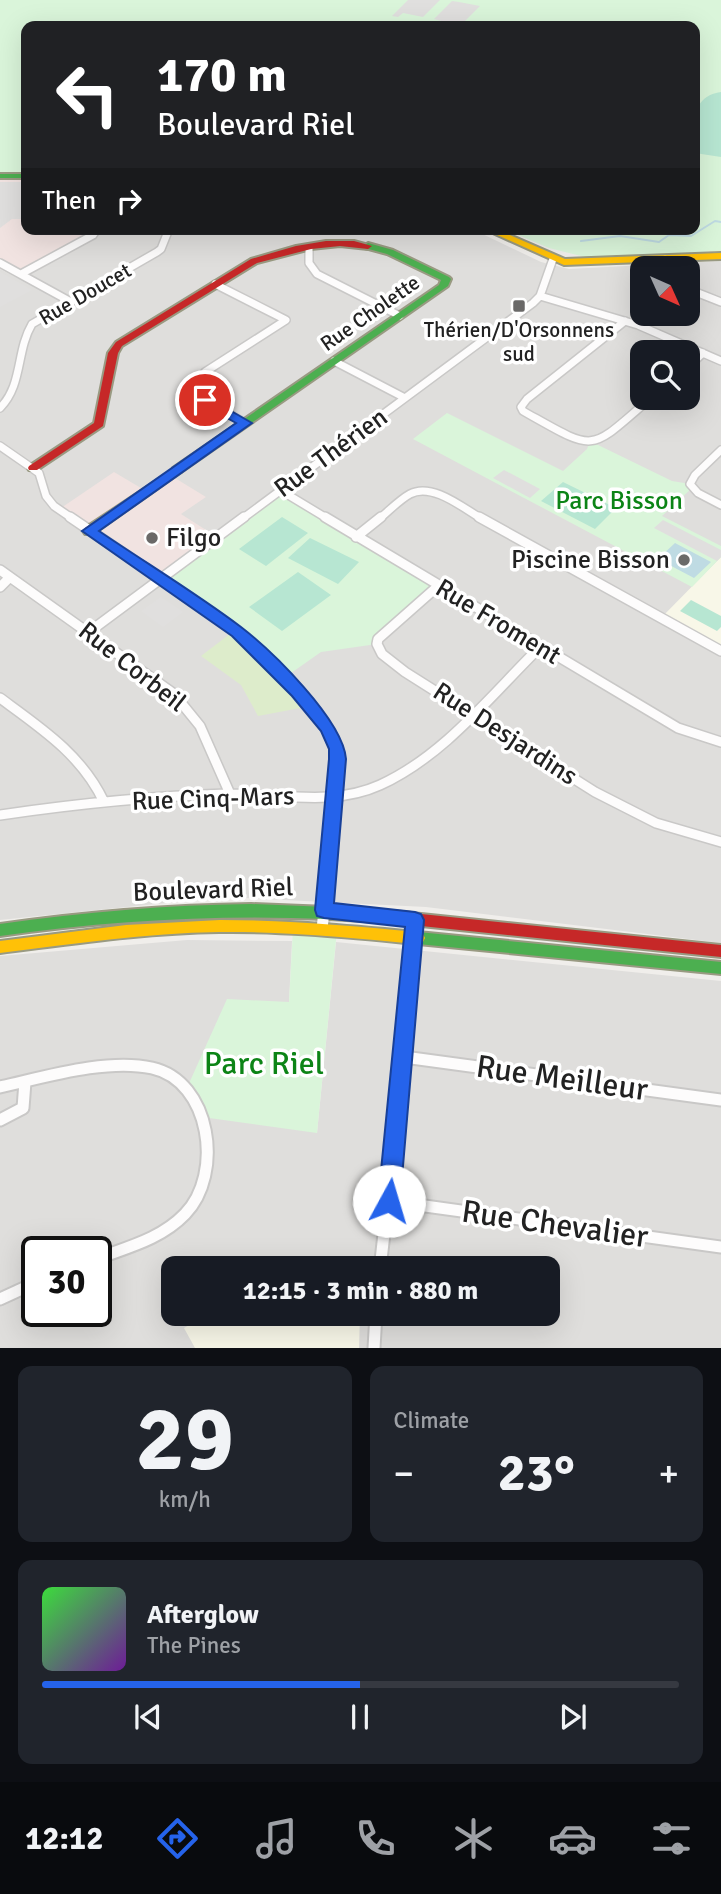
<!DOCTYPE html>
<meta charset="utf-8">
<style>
body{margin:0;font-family:Signika,sans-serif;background:#20242c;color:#f1f3f6;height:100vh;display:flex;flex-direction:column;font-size:26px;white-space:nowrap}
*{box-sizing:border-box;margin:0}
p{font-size:23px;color:#9ea1a6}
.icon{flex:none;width:38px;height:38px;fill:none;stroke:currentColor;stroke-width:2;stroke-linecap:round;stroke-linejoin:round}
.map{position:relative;height:1348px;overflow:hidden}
.drawer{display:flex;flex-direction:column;gap:18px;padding:18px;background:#0d0f14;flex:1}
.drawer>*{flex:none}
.hud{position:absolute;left:21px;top:21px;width:679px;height:214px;border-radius:14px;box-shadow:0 7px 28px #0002;background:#202124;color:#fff;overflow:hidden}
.needle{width:46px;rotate:135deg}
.fabs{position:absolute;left:630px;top:256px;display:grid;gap:14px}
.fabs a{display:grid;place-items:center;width:70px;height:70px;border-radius:14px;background:#171b24;box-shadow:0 7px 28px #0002;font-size:35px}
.speed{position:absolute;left:21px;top:1236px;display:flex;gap:14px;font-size:35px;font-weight:700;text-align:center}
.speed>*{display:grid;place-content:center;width:91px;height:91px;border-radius:50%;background:#171b24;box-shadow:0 7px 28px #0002;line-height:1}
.speed .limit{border:4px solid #111;border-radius:10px;background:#fff;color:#111}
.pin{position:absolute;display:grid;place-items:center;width:60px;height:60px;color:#fff;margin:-30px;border:4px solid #fff;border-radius:50%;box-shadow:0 2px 7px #0007}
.me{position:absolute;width:77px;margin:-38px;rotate:6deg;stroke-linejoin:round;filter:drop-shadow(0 0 5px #0008)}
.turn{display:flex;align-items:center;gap:24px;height:147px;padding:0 21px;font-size:32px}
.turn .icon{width:91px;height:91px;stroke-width:2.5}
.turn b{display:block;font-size:49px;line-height:60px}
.then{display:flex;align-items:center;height:66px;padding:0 21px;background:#0003;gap:14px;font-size:26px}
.big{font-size:52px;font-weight:800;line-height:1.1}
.drawer .tile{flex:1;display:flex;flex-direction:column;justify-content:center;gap:10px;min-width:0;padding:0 24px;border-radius:14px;background:#20242c}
.drawer .dial{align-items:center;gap:0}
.dial b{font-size:91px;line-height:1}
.song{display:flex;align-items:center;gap:21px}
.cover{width:84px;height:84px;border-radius:10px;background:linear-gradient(135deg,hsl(120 70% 55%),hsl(280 70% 35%))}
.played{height:7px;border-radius:4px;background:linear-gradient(90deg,#2563eb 50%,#363941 50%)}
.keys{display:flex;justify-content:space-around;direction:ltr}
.heat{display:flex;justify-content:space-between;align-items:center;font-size:38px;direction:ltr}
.drawer .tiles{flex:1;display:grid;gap:18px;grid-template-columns:1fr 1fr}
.tile:last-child{grid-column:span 2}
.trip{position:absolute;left:161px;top:1256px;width:399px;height:70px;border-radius:14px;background:#171b24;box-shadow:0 7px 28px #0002;font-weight:800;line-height:70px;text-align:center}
.tabs{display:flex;height:112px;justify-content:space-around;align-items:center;background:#090b0e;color:#9ea1a6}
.tabs .icon{width:49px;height:49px}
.tabs .current{color:#2563eb}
.tabs b{font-size:32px;color:#f1f3f6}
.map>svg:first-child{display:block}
.residential{fill:#dfdedc;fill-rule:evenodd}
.commercial{fill:#f1e3e1}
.education{fill:#f8f7e8}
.grass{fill:#ddeccb}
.park{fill:#daf5da}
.pitch{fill:#b7e6d2}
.parking{fill:#e0dfde}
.water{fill:#bfdbe3}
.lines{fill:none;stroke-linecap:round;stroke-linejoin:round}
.stream{stroke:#bfdbe3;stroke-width:2}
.street-far2-casing{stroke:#c9c8c7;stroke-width:10}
.street-far1-casing{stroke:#c9c8c7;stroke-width:12}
.street-casing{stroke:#c9c8c7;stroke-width:15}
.fast-casing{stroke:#999a82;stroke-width:4}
.slow-casing{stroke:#999a82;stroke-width:4}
.jam-casing{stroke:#999a82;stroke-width:4}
.street-far2{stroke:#fdfcfc;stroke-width:7}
.street-far1{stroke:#fdfcfc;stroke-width:9}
.street{stroke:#fdfcfc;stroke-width:11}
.fast{fill:#4caf50;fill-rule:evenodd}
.slow{fill:#ffc107;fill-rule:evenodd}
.jam{fill:#c62828;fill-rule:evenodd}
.route{fill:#2563eb;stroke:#184099;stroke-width:2}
.poi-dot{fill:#6a6968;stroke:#fff;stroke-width:2.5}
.labels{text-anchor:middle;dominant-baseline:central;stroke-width:7;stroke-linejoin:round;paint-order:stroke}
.far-street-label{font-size:21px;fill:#222;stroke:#fff}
.far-poi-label{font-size:21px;fill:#222;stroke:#fff}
.street-label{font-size:26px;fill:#222;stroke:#fff}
.park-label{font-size:26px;fill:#0c8416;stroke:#fff}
.poi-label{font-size:26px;fill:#222;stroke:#fff;text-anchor:start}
.near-park-label{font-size:32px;fill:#0c8416;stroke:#fff}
.near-street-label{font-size:32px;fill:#222;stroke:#fff}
</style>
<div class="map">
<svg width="721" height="1348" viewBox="0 0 721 1348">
<rect width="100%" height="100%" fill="#f0eeeb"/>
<path class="residential" d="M71,229H472L541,262L569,269L721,261V943L426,907L225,897L0,920V269L19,279L97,236ZM642,268H688V313H642ZM642,352H688V397H642Z
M187,940L292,941L289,1002L317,1133L336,942L721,981V1348H0V956ZM37,1251H96V1311H37ZM173,1269H548V1314H173Z"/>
<path class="commercial" d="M0,176H26V229H68L93,235L21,274L0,263Z
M114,472L146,491L170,475L206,497L181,514L217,537L161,579L58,510Z"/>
<path class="education" d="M721,557V651L660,619Z
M209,1314H360L359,1348H195L184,1328Z"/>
<path class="grass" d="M235,630L311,706L258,716L241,685L201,656Z"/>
<path class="park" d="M0,0H721V251L589,258L549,248L504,229H695V26H26V172H0Z
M447,413L563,471L587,449L589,444L594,443L672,481L690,484L692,488L662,516L721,546V557L692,587L413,439Z
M280,490L438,586L377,644L321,652L284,678L253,647L161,579Z
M293,928L337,930L317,1133L202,1117L186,1090L227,999L289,1002Z"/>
<path class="pitch" d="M721,92V157L695,153C692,128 690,96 721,92Z
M563,482L616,508L595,529L541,501Z
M282,517L308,533L266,566L239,549Z
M310,538L359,562L338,584L288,558Z
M298,572L331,595L282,631L249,607Z
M691,600L721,616V627L717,631L680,611Z"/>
<path class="parking" d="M408,0H440L423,17L403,13L398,17L392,16Z
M452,1L459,2L480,6L460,26L434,19Z
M0,182H26V196L23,203L26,204V208L21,219H12L0,228Z
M0,272L32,290L0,307Z
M504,470L540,489L530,498L493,478Z
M663,520L721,550V557L717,561L654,528Z
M161,597L183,612L163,627L141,611Z"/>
<path class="water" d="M675,543L711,562L694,578L658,559Z"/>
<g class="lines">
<path class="stream" d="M581,241L620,236L659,242L669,235L691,236L715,221L721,222"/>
<defs>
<path id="street-far2" d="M309,248V263L317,274L400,316
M665,259L670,268
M0,263L71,302
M21,274L93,235L97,229
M215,284L286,320L205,372L200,379L202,398L245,423
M688,289L721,302
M540,296L638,325L721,361
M625,321L527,399L521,407L523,411C598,453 587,453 652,397
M334,361L405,398
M688,367L703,353
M0,408C23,385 16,351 32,324L157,252L161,249L169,229
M0,446L39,473L46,496L54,506L73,519
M721,450L695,475L690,484L698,493L721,505
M280,490L328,519
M242,519L533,303L540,296L553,259
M379,519C389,511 399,500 410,494C432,482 463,508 482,519"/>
<path id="street-far1" d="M70,517L228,624L298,692L328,728L337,749L338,759L327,885
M325,517L678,728L721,742
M479,517L721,651
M356,537L381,517
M0,570L174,694L200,726L230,794
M438,586L378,639L377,644L382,654L405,672L595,792L656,823L721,842
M0,587L10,577
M89,632L244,517
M0,698C41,728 82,755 104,802
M0,815C75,804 151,796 227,794C278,793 332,807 380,785C444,756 491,695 540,647"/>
<path id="street" d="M322,929L327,883
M404,1057L721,1100
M0,1087C45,1077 107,1058 152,1068C211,1081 224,1174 185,1214C161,1239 128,1247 96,1259
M0,1120L23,1108L25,1082
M389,1201L721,1247
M380,1269L404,1057L415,920
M0,1299L37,1282
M374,1348L376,1314"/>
<path id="fast" d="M0,174H26V178H0Z
M368,243L393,250L449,277L451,279L448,286L181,472H173L172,470L173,468L439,285L441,280L387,254L365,248L364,246Z
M251,904L352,908L402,912L407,914L409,918L407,922L402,924C267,912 134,917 0,936V924C84,912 167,905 251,904Z
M418,932L721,962V974L418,944L413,942L411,938L413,934Z"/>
<path id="slow" d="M484,229H496L565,259L721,253V259L564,265Z
M220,920C287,920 352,926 418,932L423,934L425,938L423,942L418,944C352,938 286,931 219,932C146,933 73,944 0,953V941L126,925Z"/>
<path id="jam" d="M326,241H354L372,246L368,249L340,246L311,249L257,263L122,346L118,353L103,426L37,470H29L28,468L29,466L94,423L108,353L116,342L251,259L296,246Z
M177,467L182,470L181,472L93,534H85L83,531L85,528Z
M402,912L721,945V957L402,924L397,922L395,918L397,914Z"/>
</defs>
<use href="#street-far2" class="street-far2-casing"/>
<use href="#street-far1" class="street-far1-casing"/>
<use href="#street" class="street-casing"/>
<use href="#fast" class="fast-casing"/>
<use href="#slow" class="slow-casing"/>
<use href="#jam" class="jam-casing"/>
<use href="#street-far2" class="street-far2"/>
<use href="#street-far1" class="street-far1"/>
<use href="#street" class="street"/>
<use href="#fast" class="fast"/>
<use href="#slow" class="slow"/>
<use href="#jam" class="jam"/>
</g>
<path class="route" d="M205,396L252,423L99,531C146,563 196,593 241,627C272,651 343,720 346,759L334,903L415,912L421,914L424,920L400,1201L396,1209L389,1212L381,1209L378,1201L405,927L324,918L317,916L315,910L329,759V749L321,731L292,696L232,636L82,531L236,423L200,403L198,400Z"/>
<g class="poi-dot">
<rect x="512" y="299" width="14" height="14" rx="3.5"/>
<circle cx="152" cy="538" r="7"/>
<circle cx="684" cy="560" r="7"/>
</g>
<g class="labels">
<g class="far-street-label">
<text transform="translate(85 294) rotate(-30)">Rue Doucet</text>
<text transform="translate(370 313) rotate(-35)">Rue Cholette</text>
</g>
<g class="far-poi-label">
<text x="519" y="330">Thérien/D'Orsonnens<tspan x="519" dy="24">sud</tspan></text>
</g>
<g class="street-label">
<text transform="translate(331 453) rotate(-36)">Rue Thérien</text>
<text transform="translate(498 622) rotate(31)">Rue Froment</text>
<text transform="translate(132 667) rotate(38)">Rue Corbeil</text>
<text transform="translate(505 734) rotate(33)">Rue Desjardins</text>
<text transform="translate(213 799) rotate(-2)">Rue Cinq-Mars</text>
<text transform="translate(213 890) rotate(-2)">Boulevard Riel</text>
</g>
<g class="park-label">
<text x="619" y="501">Parc Bisson</text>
</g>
<g class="poi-label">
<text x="166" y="538">Filgo</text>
<text x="670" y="560" text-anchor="end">Piscine Bisson</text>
</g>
<g class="near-park-label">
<text x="264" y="1063">Parc Riel</text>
</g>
<g class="near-street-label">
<text transform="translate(562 1078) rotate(8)">Rue Meilleur</text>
<text transform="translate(555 1224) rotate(8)">Rue Chevalier</text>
</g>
</g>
</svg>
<div class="fabs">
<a><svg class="needle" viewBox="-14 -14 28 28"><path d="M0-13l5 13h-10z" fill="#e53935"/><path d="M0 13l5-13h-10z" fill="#9ea1a6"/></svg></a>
<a><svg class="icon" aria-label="search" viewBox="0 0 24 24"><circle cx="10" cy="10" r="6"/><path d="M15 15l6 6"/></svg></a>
</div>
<div class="speed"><div class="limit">30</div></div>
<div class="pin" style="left:205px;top:400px;background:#d93025"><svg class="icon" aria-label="arrive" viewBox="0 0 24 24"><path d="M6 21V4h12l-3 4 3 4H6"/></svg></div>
<svg class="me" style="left:389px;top:1201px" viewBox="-20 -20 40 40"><circle r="19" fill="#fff"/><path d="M0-13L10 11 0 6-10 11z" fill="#2563eb"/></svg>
<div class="trip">12:15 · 3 min · 880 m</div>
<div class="hud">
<div class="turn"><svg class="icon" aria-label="left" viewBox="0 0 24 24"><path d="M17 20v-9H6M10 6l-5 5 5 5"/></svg><div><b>170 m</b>Boulevard Riel</div></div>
<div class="then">Then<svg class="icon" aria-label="right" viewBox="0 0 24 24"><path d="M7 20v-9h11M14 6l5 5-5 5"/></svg></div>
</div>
</div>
<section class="drawer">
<div class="tiles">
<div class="tile dial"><b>29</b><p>km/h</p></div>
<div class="tile"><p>Climate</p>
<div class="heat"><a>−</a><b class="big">23°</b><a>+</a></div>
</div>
<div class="tile">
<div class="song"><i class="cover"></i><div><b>Afterglow</b><p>The Pines</p></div></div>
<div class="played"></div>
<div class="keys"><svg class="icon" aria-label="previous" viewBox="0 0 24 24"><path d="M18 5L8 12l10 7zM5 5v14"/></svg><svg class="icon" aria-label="pause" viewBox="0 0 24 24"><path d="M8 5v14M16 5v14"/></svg><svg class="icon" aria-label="next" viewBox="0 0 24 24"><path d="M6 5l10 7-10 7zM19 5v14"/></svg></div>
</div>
</div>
</section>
<nav class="tabs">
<b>12:12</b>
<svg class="icon current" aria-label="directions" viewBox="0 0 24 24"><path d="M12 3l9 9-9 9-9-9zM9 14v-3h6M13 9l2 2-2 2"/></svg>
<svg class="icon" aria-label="music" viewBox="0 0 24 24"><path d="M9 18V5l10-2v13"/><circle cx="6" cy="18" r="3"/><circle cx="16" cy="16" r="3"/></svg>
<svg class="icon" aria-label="phone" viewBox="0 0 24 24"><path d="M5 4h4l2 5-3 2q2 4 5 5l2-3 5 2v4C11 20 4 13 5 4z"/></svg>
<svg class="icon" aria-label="climate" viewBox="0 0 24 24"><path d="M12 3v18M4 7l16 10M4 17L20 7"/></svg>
<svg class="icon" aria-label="car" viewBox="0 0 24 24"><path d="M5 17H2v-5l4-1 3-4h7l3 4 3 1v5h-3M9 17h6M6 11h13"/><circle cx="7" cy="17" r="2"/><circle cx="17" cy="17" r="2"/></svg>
<svg class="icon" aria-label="filters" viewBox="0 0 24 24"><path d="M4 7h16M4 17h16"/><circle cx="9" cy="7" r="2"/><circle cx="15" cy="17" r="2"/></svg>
</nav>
